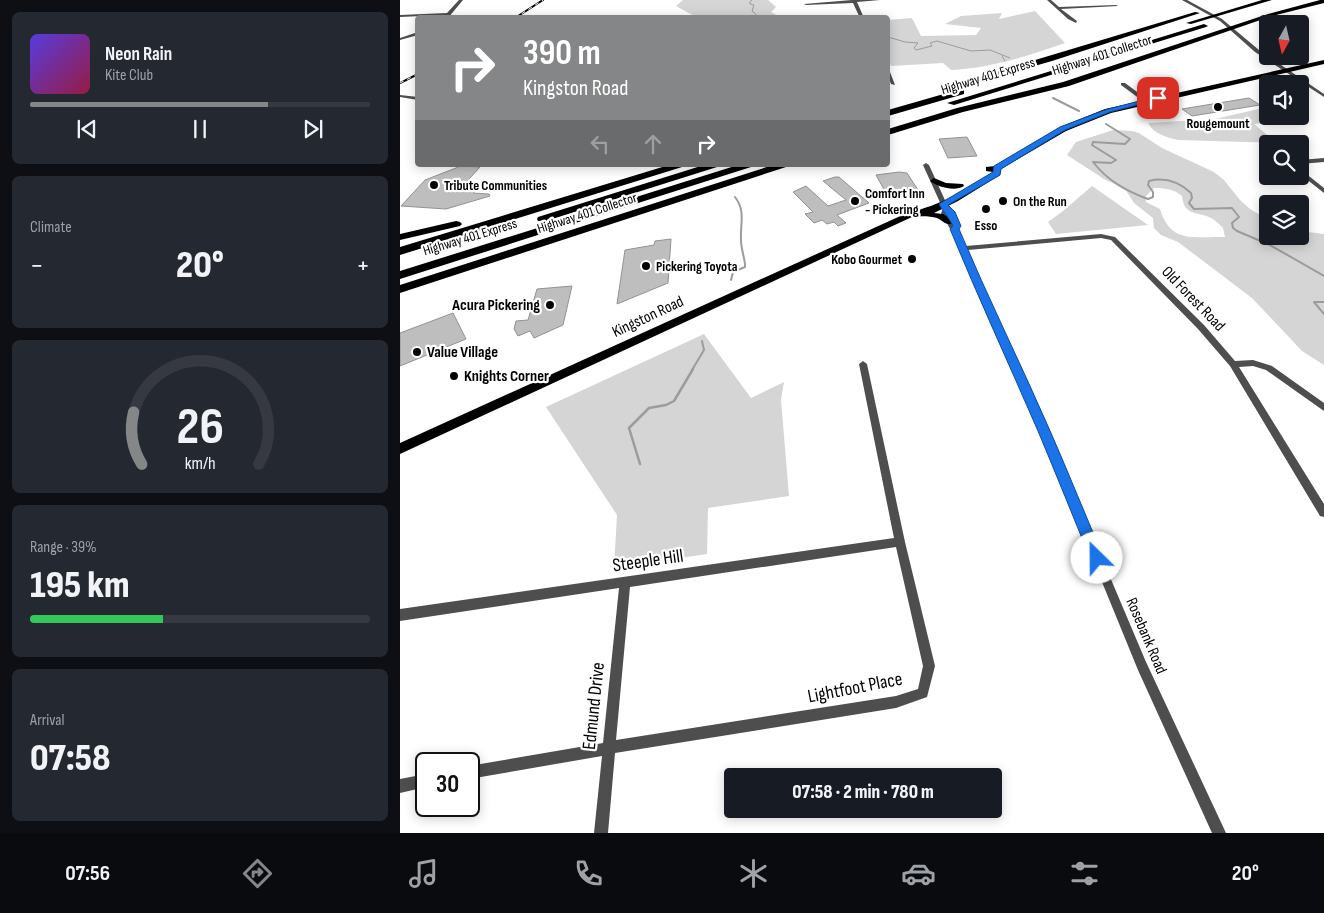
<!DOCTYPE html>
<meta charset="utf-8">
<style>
body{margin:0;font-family:"Sofia Sans Condensed",sans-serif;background:#242831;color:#f1f3f6;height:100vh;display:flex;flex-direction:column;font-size:19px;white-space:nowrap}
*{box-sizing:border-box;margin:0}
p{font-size:16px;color:#9ea1a6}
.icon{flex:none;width:28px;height:28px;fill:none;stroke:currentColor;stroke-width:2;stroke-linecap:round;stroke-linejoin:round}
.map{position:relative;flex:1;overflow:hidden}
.sheet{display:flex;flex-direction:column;gap:12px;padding:12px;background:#0d0f14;width:400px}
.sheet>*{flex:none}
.banner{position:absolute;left:15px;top:15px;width:475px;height:152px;border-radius:5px;box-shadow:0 2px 12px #0003;background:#858687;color:#fff;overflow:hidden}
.needle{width:32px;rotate:188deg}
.tools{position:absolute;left:859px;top:15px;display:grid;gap:10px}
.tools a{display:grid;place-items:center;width:50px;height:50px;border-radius:5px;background:#171b24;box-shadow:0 2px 12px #0003;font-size:25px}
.speed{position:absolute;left:15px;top:752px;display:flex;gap:10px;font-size:25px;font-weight:700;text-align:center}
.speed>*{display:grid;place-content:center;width:65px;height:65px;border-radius:50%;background:#171b24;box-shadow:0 2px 12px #0003;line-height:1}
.speed .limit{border:2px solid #111;border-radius:8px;background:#fff;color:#111}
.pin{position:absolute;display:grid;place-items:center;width:42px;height:42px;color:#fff;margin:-21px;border-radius:10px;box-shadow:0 2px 8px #0006}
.me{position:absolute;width:55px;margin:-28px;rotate:337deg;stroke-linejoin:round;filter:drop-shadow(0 0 4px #0008)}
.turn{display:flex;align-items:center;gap:18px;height:105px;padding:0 25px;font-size:22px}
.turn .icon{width:65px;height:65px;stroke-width:2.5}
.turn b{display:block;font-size:35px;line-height:42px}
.lanes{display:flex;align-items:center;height:48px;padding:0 25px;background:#0003;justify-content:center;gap:25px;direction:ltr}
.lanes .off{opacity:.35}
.big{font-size:38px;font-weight:800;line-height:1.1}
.sheet .card{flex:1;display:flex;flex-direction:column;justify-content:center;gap:8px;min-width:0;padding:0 18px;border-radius:8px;background:#242831}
.sheet .dial{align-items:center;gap:0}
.dial svg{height:130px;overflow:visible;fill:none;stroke:#363941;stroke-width:7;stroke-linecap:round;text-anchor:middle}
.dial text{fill:#f1f3f6;stroke:none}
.song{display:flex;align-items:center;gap:15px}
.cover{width:60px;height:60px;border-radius:8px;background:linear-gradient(135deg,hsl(250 70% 55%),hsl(340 70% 35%))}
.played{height:5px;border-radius:2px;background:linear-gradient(90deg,#858687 70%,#363941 70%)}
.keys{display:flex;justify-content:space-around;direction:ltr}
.heat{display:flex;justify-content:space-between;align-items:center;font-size:28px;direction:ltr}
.charge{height:8px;border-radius:4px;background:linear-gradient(90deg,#34c759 39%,#363941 0)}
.trip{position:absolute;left:324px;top:768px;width:278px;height:50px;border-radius:5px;background:#171b24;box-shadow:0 2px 12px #0003;font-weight:800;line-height:50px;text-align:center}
.tab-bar{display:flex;height:80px;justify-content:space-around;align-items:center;background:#090b0e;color:#9ea1a6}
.tab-bar .icon{width:35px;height:35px}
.tab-bar .current{color:#858687}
.tab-bar b{font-size:22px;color:#f1f3f6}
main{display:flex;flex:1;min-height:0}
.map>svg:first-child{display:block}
.green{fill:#d5d5d5;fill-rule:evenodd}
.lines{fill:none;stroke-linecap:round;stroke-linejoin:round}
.stream-far2{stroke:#9c9c9c;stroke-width:1}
.stream-far1{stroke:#9c9c9c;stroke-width:2}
.stream{stroke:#9c9c9c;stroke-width:2.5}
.building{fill:#bebebe;stroke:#929292}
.minor{fill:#4e4e4e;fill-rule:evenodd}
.primary{fill:#000;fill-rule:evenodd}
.motorway{fill:#000;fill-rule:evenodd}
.rail-casing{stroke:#000;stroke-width:2}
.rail{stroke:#fff;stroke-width:1;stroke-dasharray:4;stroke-linecap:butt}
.route{fill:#1a73e8;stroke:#114b97}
.poi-dot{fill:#000;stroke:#fff;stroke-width:2}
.labels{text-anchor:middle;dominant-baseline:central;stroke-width:4.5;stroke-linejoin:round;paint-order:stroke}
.far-street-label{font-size:14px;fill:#000;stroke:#fff}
.far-poi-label{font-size:14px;font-weight:bold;fill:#000;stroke:#fff;text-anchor:start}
.street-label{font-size:16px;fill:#000;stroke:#fff}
.poi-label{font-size:16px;font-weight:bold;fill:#000;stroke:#fff;text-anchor:start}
.near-street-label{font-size:19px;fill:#000;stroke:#fff}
</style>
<main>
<section class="sheet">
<div class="card">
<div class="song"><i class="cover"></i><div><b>Neon Rain</b><p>Kite Club</p></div></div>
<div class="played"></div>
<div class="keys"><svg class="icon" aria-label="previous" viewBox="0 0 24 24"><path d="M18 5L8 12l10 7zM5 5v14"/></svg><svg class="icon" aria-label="pause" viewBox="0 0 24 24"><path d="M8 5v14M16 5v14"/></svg><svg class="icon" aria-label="next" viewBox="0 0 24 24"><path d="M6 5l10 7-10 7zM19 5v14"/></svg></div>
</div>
<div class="card"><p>Climate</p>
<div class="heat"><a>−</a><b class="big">20°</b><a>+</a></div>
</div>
<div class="card dial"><svg viewBox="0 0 100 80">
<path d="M14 69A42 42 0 1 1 86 69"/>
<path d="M14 69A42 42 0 0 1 9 37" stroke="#858687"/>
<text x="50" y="56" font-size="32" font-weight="700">26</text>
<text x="50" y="72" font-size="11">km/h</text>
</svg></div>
<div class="card"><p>Range · 39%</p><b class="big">195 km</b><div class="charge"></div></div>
<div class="card"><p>Arrival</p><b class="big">07:58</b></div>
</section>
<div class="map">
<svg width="924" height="833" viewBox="0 0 924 833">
<rect width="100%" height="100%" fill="#fff"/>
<path class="green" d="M283,0H368L376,7L371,12L380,17H296L276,6Z
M635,11L665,43C628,56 591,68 551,70L543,63L491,66L488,60V20L512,18L521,36L576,35L581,28L545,24L561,16L602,13L599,19Z
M867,107L868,116H886L889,120L854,124L877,143L778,140C766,137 754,134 748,123L815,119Z
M713,130L732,131L739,133L762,148L814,172L824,180L840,200L850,209L867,219L868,236H900V231L924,234V365L902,351L852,298L778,242L761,235L754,228L753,218L734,203L725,189L704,179L667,155L676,142ZM754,188C765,188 774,189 782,196C784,216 796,211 811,218C815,220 819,224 823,228L825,237C795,236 771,245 760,209L746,202V196Z
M692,186L748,225L656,234L648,222L663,211Z
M304,334L351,398L384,382L381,400L389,496L308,508L307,554L214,568L217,515L146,407Z"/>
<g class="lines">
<path class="stream-far2" d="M352,0L350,2V4L354,5L352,11L360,18
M488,37L505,42L518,43L514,48L516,50L532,46L530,43L537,41L571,51L590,50L610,58
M602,56L605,61"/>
<path class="stream-far1" d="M653,98L679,111
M706,124L730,139L725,144L693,142L692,145L716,160L711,163L693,162C708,181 726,191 748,199L753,197V192L748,185L749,181C765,177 779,182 791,193L792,198L789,203L794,209L832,208L839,217L832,223L833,228L837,231L870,245L924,276
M331,280L333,272L345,267V264C344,256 341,248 341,240C340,224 346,211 335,197
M924,302H914L924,314
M292,370L304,350L302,341"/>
<path class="stream" d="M240,464L229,428L249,408L266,405L274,401L293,369"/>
</g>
<path class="building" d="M849,98L860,105L792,116L782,109Z
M567,137L577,156L548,158L539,139Z
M61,166L80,167L59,190L75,191L73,193L89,194L90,196L46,209L1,206L25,180Z
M499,172L507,173L518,190L487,195L476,175Z
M435,177H439L469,203L437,215L446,223L438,226L434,222L427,224L422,220L414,223L405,214L413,212L393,192L406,186L428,206L446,200L423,181Z
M271,239L268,283L217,304L225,250L254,245L255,241Z
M172,286L163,325L134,338L130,331L118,336L114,329L116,321L128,320L137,289Z
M53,313L66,339L0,366V333Z"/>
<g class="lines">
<path class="minor" d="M59,0H63L48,18H44L45,15L0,17V15L47,13Z
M452,0H480L457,2L464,18H460L453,3L406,5L404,4Z
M647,0H651L659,7L716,5L718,6L661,9L677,21L676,23L668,19Z
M782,0H787L822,19L859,50L924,94V97L855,52L820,21Z
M18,32V35L0,40V38Z
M488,71L490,72L495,85L491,84L488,76Z
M721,83H725L748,100V102H744L721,85Z
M0,95L18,97V100L0,97Z
M924,158V162L900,164V160Z
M526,163L529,165L549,209L547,213L566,246L701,234L715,237L804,325L835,361L853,360L872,366L924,403V411L866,370L853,366L839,367L924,504V517L920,516L830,366L798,329L711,240L701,238L568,250L590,304L649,433L746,662L826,833H812L738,670L641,433L582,304L561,248L541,213L543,209L523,165Z
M900,169L924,188V193L900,174Z
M463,361L467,364L505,542L535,666L527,697L496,708L215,753L208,833H194L202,756L69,779V766L203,743L219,588L0,621V609L494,538L459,364ZM496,547L523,666L518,689L496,696L216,740L230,587Z
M26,774V787L0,793V779Z"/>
<path class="primary" d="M924,60V64L711,113L666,131L601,169L600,175L558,201L534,213L543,214L552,220V224C545,225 543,221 537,218C530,216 520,216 512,217L0,454V443L507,213C542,205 563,191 593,172L586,171V167L595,166L660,127L705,109Z
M534,178L546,183L563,184L564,186C555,192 538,187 530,181Z"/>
<path class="motorway" d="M862,0H872L791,24L786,23Z
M920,0H924V3L872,16L669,86L563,112L488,135V129L557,108L663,82L868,14Z
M795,12L800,13L652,61L549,90L542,88Z
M804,24L808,26L806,27L554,105L547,103Z
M561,89L564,90V94L488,116V110Z
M269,165H284L282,167L0,255V247Z
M304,165H319L317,167L146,221H138L137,219L138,217Z
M338,165H353L351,167L0,279V271Z
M373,165H388L386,167L0,293V285Z
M56,221L60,222L62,224L60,226L0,240V234Z"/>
<defs>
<path id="rail" d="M115,18L143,0
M0,83L18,74"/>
</defs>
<use href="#rail" class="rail-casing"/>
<use href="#rail" class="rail"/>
</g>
<path class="route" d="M758,96L760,97V99L710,112L665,130L601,169L600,175L548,205L555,212L561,226L559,229C588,298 621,364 651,433C669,474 686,517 704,558L702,563L697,565L692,563L690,558C673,516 656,474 638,431C609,364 578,297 550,229L553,226C549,217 543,212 539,204L593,172L594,166L660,127L705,110Z"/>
<g class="poi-dot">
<circle cx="818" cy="107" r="5"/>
<circle cx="34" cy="185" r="5"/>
<circle cx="455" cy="201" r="5"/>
<circle cx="603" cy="201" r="5"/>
<circle cx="586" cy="209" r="5"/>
<circle cx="512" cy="259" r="5"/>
<circle cx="246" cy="266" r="5"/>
<circle cx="150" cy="305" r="5"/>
<circle cx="17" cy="352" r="5"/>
<circle cx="54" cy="376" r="5"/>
</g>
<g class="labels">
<g class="far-street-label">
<text transform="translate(702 55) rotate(-18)">Highway 401 Collector</text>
<text transform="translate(588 76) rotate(-17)">Highway 401 Express</text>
<text transform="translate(187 213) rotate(-18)">Highway 401 Collector</text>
<text transform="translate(70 237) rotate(-17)">Highway 401 Express</text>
</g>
<g class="far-poi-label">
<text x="818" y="123" text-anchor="middle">Rougemount</text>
<text x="44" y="185">Tribute Communities</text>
<text x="465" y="193">Comfort Inn<tspan x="465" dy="16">- Pickering</tspan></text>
<text x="613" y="201">On the Run</text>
<text x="586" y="225" text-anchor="middle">Esso</text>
<text x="502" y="259" text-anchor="end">Kobo Gourmet</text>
<text x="256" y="266">Pickering Toyota</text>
</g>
<g class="street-label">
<text transform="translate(793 299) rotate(46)">Old Forest Road</text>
<text transform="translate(248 317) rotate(-25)">Kingston Road</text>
<text transform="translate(746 636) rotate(67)">Rosebank Road</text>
</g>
<g class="poi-label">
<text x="140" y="305" text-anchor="end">Acura Pickering</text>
<text x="27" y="352">Value Village</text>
<text x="64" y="376">Knights Corner</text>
</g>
<g class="near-street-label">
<text transform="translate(248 561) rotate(-8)">Steeple Hill</text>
<text transform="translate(455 688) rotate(-11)">Lightfoot Place</text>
<text transform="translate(194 706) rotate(-84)">Edmund Drive</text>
</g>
</g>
</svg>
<div class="tools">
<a><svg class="needle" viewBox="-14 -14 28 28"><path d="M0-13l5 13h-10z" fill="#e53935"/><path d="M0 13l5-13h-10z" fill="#9ea1a6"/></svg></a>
<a><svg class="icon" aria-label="sound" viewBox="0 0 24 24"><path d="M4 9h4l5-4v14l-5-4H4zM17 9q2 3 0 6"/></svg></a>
<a><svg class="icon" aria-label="search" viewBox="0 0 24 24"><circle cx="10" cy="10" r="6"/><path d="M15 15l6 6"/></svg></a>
<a><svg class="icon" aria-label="layers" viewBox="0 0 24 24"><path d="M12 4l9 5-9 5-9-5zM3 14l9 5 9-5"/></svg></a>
</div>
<div class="speed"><div class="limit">30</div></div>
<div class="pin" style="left:758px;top:98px;background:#d93025"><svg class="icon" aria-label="arrive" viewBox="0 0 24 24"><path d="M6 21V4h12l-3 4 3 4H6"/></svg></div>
<svg class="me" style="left:697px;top:558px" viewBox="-20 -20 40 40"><circle r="19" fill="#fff"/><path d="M0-13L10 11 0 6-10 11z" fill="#1a73e8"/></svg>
<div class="trip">07:58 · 2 min · 780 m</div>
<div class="banner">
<div class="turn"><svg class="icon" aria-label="right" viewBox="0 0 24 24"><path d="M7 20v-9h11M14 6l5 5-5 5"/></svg><div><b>390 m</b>Kingston Road</div></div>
<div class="lanes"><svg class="icon off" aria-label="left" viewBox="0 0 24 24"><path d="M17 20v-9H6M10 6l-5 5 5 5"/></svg><svg class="icon off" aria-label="ahead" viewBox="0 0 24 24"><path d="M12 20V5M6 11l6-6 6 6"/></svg><svg class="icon" aria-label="right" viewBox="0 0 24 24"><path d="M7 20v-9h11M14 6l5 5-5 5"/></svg></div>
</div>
</div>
</main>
<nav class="tab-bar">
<b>07:56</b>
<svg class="icon current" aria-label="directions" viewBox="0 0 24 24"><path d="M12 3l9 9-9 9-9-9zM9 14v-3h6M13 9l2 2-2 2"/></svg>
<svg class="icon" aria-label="music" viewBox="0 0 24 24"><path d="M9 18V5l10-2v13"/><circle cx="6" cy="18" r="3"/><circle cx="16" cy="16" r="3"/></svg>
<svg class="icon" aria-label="phone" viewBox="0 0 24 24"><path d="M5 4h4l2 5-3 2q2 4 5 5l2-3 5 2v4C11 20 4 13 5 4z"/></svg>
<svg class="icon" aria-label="climate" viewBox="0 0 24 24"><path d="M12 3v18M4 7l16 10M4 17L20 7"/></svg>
<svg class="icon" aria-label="car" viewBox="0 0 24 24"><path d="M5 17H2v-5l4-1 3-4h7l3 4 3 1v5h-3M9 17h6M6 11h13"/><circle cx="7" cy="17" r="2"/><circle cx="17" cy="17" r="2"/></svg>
<svg class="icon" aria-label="filters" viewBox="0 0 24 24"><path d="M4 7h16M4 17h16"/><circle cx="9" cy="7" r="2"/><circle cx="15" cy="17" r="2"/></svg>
<b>20°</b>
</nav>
